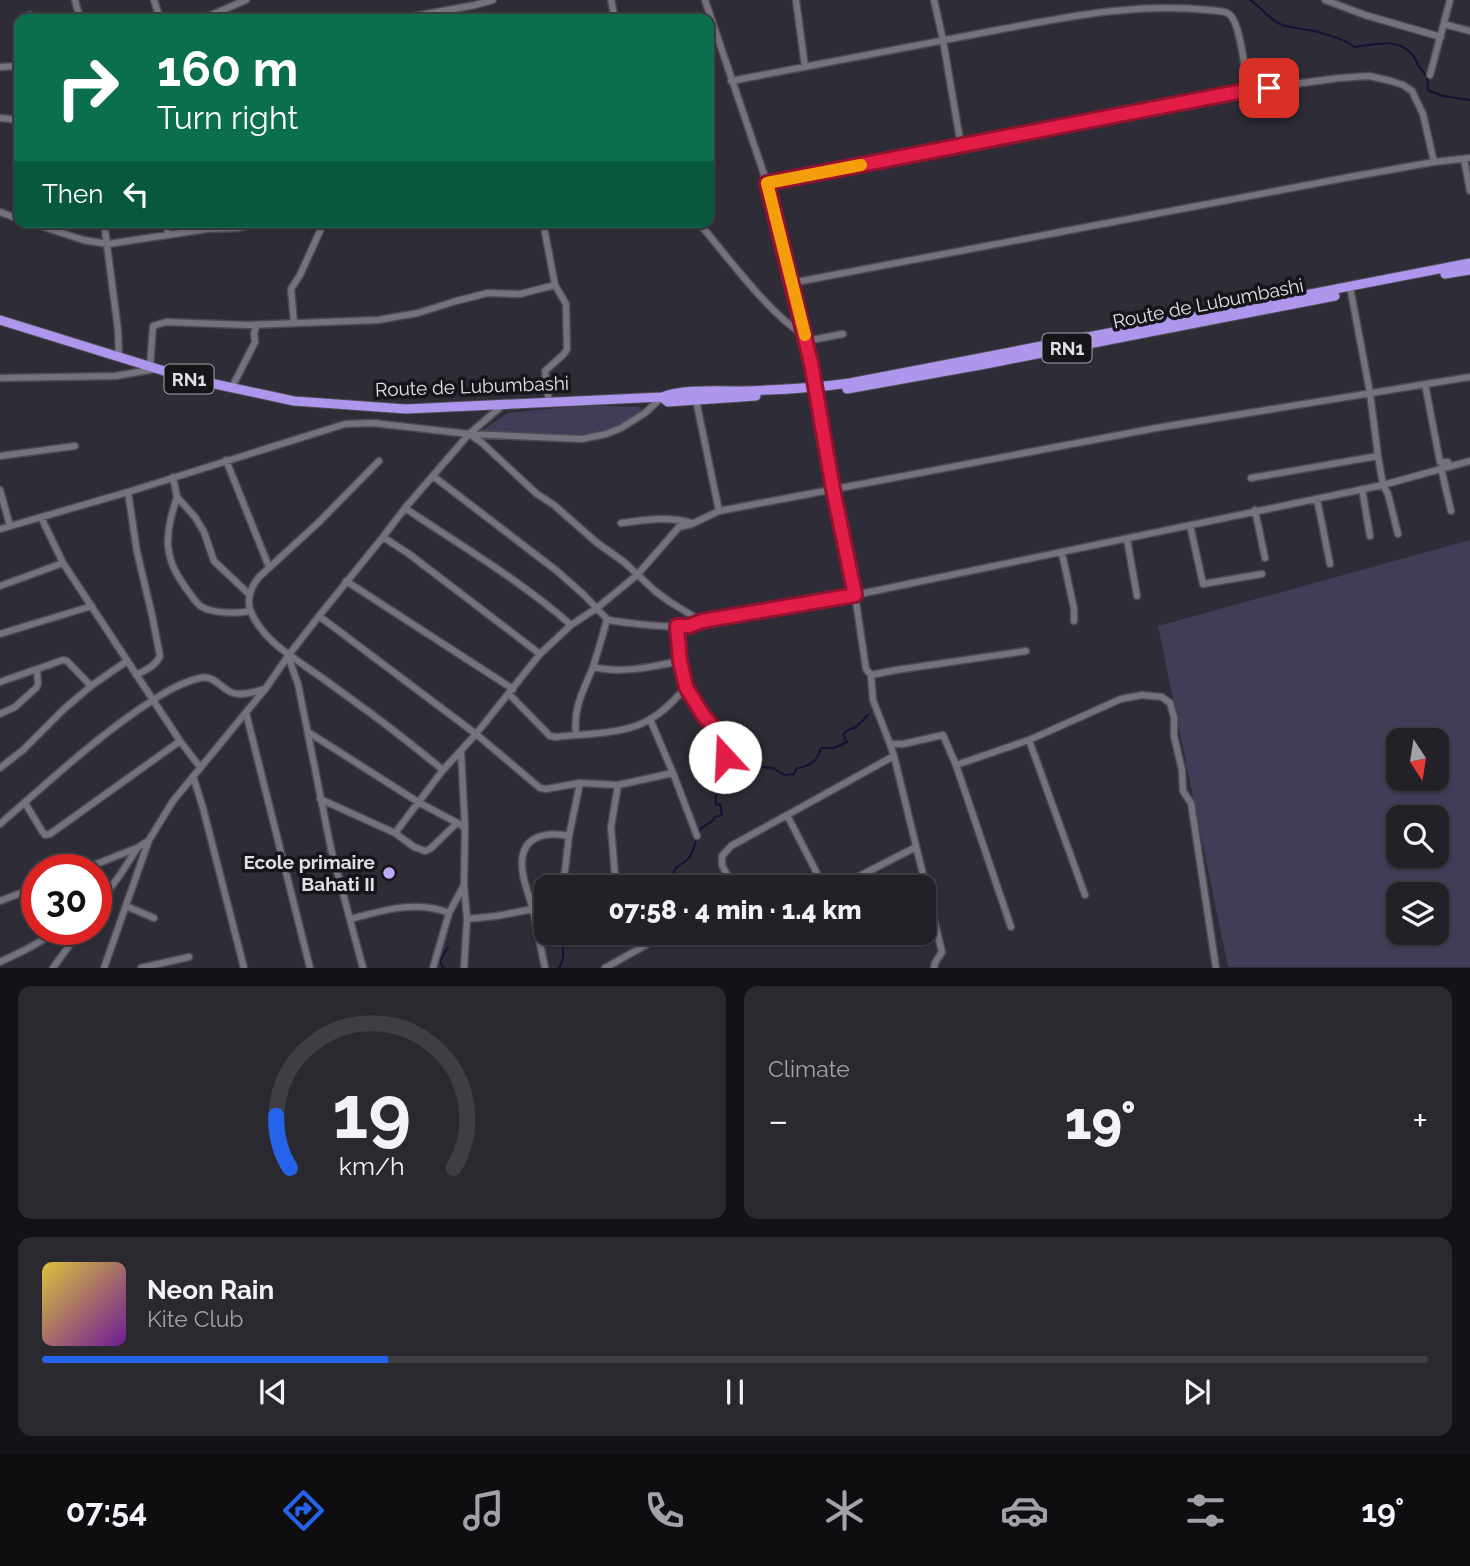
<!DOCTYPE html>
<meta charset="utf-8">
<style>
body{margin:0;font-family:Raleway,sans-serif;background:#2a2930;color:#f1f3f6;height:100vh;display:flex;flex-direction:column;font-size:26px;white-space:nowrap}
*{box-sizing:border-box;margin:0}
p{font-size:23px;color:#a2a3a8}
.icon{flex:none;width:38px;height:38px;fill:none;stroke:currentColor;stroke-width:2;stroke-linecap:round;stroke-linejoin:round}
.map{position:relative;height:968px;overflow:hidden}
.panel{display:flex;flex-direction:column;gap:18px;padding:18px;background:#131216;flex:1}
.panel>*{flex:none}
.banner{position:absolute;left:14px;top:14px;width:700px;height:214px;border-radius:14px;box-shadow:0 2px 5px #0004,0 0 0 2px #3f3e45;background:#0b6e4f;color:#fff;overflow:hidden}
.needle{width:46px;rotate:168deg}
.fabs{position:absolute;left:1386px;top:728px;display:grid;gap:14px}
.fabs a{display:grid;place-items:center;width:63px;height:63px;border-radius:14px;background:#222128;box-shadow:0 2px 5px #0004,0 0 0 2px #3f3e45;font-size:35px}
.speed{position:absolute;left:21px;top:854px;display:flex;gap:14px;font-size:35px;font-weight:700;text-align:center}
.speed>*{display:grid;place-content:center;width:91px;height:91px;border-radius:50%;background:#222128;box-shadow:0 2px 5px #0004,0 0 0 2px #3f3e45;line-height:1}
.speed .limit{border:10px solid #d22;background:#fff;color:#111}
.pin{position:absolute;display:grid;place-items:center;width:60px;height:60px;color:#fff;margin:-30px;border-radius:14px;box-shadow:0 4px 10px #0006}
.me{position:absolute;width:77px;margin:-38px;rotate:340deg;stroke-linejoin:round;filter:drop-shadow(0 0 5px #0008)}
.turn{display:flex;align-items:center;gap:24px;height:147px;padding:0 28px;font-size:32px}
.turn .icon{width:91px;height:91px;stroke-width:2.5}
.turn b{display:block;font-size:49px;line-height:60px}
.then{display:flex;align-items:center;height:66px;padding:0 28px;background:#0003;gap:14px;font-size:26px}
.big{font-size:52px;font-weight:800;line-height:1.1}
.panel .card{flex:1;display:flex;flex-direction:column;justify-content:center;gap:10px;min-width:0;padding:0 24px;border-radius:14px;background:#2a2930}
.panel .dial{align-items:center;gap:0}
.dial svg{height:182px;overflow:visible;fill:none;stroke:#3f3e45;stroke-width:7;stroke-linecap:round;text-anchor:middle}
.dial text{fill:#f1f3f6;stroke:none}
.song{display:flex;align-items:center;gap:21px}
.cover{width:84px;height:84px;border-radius:10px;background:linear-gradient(135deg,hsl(50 70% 55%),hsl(280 70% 35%))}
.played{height:7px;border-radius:4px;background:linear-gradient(90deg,#2563eb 25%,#3f3e45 25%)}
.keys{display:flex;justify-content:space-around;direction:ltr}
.heat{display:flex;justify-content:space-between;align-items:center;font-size:38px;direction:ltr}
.panel .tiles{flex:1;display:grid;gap:18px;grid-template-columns:1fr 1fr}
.card:last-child{grid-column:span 2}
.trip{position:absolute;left:534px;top:875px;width:402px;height:70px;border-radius:14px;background:#222128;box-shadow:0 2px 5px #0004,0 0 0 2px #3f3e45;font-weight:800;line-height:70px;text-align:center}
.dock{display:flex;height:112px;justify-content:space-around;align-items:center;background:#0e0d10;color:#a2a3a8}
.dock .icon{width:49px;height:49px}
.dock .selected{color:#2563eb}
.dock b{font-size:32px;color:#f1f3f6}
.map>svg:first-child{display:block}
.green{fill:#433c58;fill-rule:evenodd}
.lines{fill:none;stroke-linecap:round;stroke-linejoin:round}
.stream{stroke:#1c0d37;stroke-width:2}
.minor-casing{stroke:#4c4a52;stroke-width:9}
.highway-casing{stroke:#4c4a52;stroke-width:11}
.minor{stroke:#75727e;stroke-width:6}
.highway{stroke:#ae96ed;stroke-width:9}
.route-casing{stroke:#92132f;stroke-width:18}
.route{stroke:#e11d48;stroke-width:12}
.slow{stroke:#f59e0b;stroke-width:12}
.poi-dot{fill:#bda9f5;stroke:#16151a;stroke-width:2.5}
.labels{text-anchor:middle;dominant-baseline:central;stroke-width:7;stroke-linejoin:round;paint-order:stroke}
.shield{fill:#16151a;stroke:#a5a3aa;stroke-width:2}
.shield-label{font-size:18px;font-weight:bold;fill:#e2e0e7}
.street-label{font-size:19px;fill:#e2e0e7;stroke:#16151a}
.poi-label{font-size:19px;font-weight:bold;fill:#e2e0e7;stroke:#16151a;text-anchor:end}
</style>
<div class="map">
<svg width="1470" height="968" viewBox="0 0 1470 968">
<rect width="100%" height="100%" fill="#2e2c36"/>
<path class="green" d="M585,405L639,407L643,411L618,428L580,438L482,434L481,431L508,413Z
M1470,540V967H1228L1158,626ZM1398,740H1437V779H1398ZM1398,817H1437V856H1398ZM1398,894H1437V933H1398Z"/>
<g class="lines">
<path class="stream" d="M1250,0C1261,7 1268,18 1280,24C1287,27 1295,28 1302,29C1314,30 1346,39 1354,47C1374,45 1397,36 1413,55C1415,58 1416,61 1418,65C1426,76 1428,75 1428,90L1443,96L1470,100
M653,887L670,880L676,868L687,860L692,853L700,829L712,821L715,817L722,815L720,804L716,805C715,797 715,795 721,790H729L734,785L741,787L747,785L748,773L752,769L763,767L773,768L784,775L794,774L797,768C811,766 817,761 821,748H834L847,742L843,734L848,730L856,727L868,715
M587,933H588
M443,968L440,961L448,947
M559,968C564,960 564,952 562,944L576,933"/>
<defs>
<path id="minor" d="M75,0L80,19
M154,0L160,19
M611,0L615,19
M705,0L767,183L805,336L833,489L855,595L866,669L871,675L873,700L890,744H903L943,735L956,765L1029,740L1121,699L1142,695L1162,697L1170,703L1174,717V736L1182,770L1183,791L1191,803L1216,968
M796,0L805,67
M934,0L943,40L961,146
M1325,0L1365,15L1441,37
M30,15V19
M202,19L246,0
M399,19L475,5L493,0
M1444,24L1470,31
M0,67L19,66
M1430,75L1450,0
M731,81C818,64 905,47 992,31C1063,18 1136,2 1208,10C1215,11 1223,10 1229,14C1241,23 1245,74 1248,90
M0,118L19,120
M1464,159L1470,191
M767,183L1248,90L1340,78L1369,76L1391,81L1403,85L1412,91L1423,114L1434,162
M0,212L19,219
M29,222L83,240L108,244L207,229L237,228L252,225L255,222
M104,222L118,330L119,357
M166,222L168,235
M543,222L555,285
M698,222C729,258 766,311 805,336
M791,283L1350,177L1434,162L1470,158
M294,323L291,289L300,275L324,222
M806,341L843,334
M150,367L153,326L166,322L247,325L378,320L418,313L456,301L488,293L520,294L555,285L566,304L567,349L564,354L545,371L549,402
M0,378L116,376L155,369
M1425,384L1440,462H1448L1450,466
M232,387L255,342L254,333L257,325
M696,400L719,511
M470,435L481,442L537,494L554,505L596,542L624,562L655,591L670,602L701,621
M0,456L75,446
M226,460L269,567
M379,461L318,523L259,577C251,587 246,600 251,612C264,642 293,657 318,675C332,685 347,696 362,707C390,727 416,748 443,770
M1441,468L1451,511
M433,476L557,571L584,595L607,619L613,621C642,624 674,631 702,621L855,595L1383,485L1378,456L1370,393L1350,287
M173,477L177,497L195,517L204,532L214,561L250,595
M1251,478L1378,456
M1362,489L1370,536
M0,490L10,526
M128,492L137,552L152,615L160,656C156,666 145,670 136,675
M177,497C172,513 167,529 168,546C170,566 179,579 191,595C194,599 197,604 202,607C212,613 238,614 250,611
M1317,499L1330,564
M405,508C461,546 520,580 571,625
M1255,510L1265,558
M41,517L63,563L180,741L200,767
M621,523C647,520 666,516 692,523
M1190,525L1203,584L1262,574
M0,529L128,492L345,424L373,423L469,434L582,439L606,434L621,428L645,413L662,397
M1398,534L1388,494L1383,485L1470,461
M383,537L409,554L540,654
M1127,539L1137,596
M1062,553L1074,609V621
M346,581L513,689
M0,586L63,563
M319,616L476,734L540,788L546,789L580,783L618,785L673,773
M0,634L92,606
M288,656L298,684L331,849L363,968
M593,667C621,674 651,667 680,661L677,627
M871,675L896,670L1026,651
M0,682L63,660L67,661L91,686
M686,687L703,715L725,740L729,748C726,760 718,761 707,763
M509,694L550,736L556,737C582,734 620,734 643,723C659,716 675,700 686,687L680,661
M246,713L310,968
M0,714L15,707L36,688L38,684L37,671
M650,719L673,773L697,836
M308,732L418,802L461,825L465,829L464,885L467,919L464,968
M576,735C573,707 583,692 593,667C598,651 603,635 607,619
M1029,740L1085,895
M890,744L894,756L942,952L935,963L934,968
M461,751L465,827
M956,765L1011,927
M0,768L23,750L64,709L91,686L127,661
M193,776L203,808L244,968
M320,799L395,833L414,847L425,851L430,849L457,823
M25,803L42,831L45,835L50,834L180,741
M787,815L824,887
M0,824C45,785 89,744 138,710C157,697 178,683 200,678C215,675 221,689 233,693C243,696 256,691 265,689
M395,833L443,770L476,734L540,654L571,625L597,608L637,575L679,527L692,524L719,511L1156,428L1470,377
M81,870L137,848L148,841
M563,887L569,836L580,783
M616,887L611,827L618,785
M733,887L722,865V856L731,846L894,756
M838,887L916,847
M0,901L37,887
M126,906L154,918
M96,907L120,875L136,850
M533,909C529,895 522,880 522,865C521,836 546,831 569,836
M351,919C383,910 417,900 449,913
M467,919L497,916L533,909L545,968
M848,933L852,940
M0,962L25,950L62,929
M53,968L81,929
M104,968L149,840L173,801L266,688L288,656L319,616L383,537L405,508L469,434L503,405
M141,968L189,957
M433,968L449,913L463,887
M605,968L667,933"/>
<path id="highway" d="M1445,274L1470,270
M0,320L187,378L294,401L406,409L662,397C680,389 721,391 742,391C779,390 814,388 850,383L1470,263
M847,389L986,364L1335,296
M662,397L668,402L756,396"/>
</defs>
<use href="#minor" class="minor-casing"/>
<use href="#highway" class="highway-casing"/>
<use href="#minor" class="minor"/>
<use href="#highway" class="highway"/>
</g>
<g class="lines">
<defs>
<path id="route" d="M725,757L730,748L728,744L703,715L686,687L680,661L677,626H689L702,621L855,595L833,489L811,363L767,183L1248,90L1269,88"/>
</defs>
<use href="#route" class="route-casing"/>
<use href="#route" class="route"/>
<path class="slow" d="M805,335L767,183L861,165"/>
</g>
<circle class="poi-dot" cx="389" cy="873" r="7"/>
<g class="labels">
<g class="shield">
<rect x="1042.5" y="333.5" width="49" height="29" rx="5"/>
<rect x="164.5" y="364.5" width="49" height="29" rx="5"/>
</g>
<g class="shield-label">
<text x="1067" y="348">RN1</text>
<text x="189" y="379">RN1</text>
</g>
<g class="street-label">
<text transform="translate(1208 303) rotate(-11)">Route de Lubumbashi</text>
<text transform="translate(472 386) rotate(-2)">Route de Lubumbashi</text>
</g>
<g class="poi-label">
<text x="375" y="862">Ecole primaire<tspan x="375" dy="22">Bahati II</tspan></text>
</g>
</g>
</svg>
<div class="fabs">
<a><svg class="needle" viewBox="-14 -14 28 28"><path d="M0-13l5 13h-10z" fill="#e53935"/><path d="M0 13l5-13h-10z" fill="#a2a3a8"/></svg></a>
<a><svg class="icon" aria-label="search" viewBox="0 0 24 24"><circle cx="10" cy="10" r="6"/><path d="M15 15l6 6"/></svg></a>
<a><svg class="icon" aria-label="layers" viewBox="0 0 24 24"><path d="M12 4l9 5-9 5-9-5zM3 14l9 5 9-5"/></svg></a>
</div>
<div class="speed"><div class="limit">30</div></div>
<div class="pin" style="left:1269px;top:88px;background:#d93025"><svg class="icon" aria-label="arrive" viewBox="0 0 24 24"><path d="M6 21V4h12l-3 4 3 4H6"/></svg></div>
<svg class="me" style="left:725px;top:757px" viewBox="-20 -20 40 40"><circle r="19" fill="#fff"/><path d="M0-13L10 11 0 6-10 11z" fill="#e11d48"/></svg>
<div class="trip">07:58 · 4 min · 1.4 km</div>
<div class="banner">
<div class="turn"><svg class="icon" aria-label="right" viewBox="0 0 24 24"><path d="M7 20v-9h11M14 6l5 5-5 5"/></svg><div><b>160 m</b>Turn right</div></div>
<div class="then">Then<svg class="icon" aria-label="left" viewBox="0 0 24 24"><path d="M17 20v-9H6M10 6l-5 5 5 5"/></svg></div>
</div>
</div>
<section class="panel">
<div class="tiles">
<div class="card dial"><svg viewBox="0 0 100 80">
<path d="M14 69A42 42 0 1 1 86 69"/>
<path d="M14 69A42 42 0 0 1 8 46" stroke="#2563eb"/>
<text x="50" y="56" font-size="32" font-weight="700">19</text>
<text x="50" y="72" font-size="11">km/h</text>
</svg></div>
<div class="card"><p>Climate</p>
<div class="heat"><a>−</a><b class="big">19°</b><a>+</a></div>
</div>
<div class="card">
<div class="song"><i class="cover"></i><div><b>Neon Rain</b><p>Kite Club</p></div></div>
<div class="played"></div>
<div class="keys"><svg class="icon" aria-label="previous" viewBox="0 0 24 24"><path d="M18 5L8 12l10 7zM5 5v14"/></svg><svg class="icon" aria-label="pause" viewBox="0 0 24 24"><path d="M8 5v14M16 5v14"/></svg><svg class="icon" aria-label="next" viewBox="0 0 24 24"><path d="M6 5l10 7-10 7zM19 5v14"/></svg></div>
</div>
</div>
</section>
<nav class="dock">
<b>07:54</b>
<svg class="icon selected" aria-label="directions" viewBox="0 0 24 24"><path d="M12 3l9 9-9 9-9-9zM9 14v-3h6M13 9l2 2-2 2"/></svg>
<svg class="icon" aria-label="music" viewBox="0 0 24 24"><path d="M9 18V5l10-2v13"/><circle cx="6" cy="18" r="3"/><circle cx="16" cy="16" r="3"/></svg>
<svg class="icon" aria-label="phone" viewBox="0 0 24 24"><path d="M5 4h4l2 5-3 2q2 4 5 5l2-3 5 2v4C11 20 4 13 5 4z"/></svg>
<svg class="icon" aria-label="climate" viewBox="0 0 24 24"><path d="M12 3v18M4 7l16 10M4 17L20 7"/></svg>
<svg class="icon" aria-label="car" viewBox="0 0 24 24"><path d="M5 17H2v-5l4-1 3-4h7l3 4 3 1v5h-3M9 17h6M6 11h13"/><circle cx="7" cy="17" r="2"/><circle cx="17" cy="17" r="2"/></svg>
<svg class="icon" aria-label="filters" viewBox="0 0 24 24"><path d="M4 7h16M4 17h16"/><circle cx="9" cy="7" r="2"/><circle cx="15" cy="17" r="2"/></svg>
<b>19°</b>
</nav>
